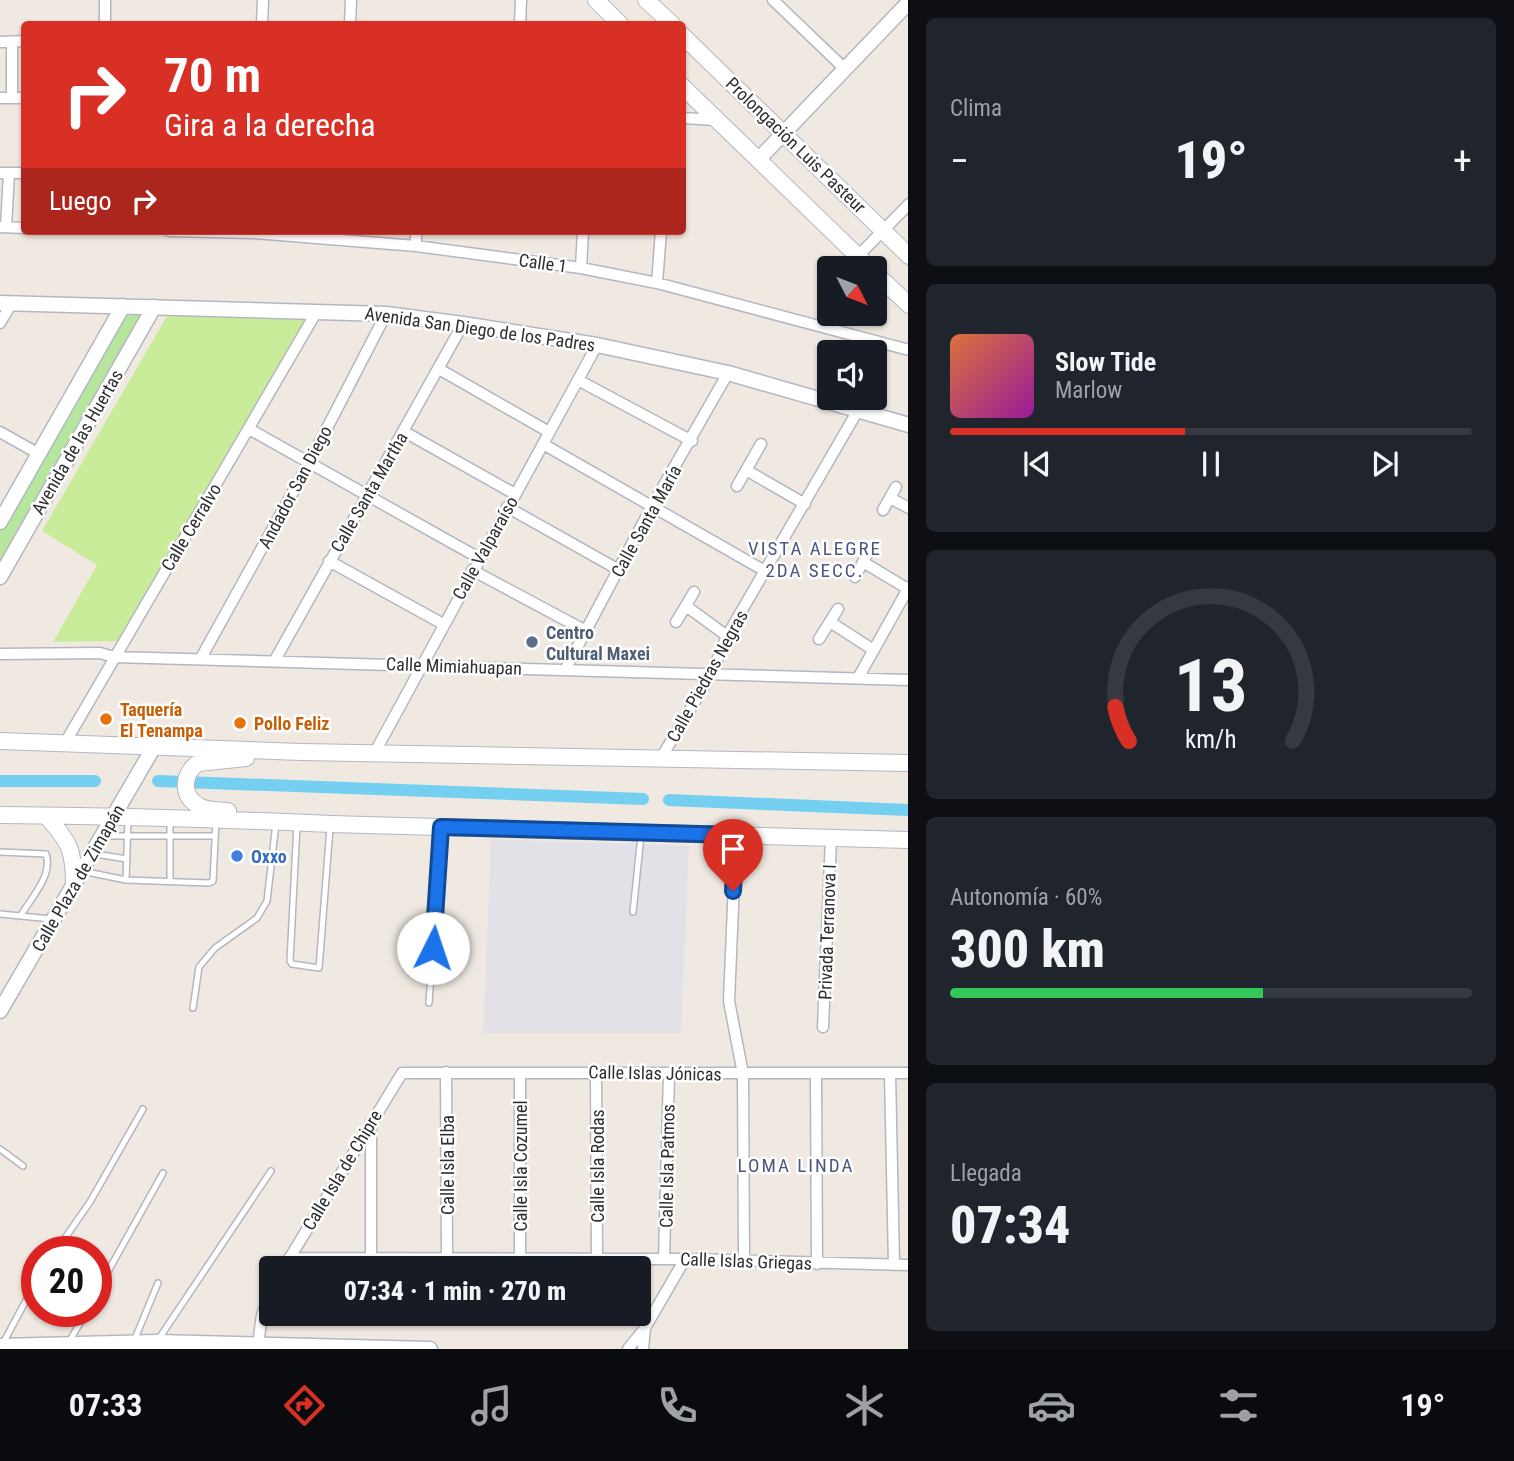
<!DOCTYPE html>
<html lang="es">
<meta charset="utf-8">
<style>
body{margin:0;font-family:"Roboto Condensed",sans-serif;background:#20242c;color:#f1f3f6;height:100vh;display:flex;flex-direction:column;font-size:26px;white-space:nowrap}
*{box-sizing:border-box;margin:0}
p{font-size:23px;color:#9ea1a6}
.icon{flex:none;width:38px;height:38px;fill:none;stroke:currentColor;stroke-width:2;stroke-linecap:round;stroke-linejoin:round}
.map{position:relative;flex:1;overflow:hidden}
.sheet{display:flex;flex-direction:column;gap:18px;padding:18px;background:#0d0f14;width:606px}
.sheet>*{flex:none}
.guide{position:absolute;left:21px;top:21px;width:665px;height:214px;border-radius:7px;box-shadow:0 2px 5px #0004;background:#d93025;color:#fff;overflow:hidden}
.needle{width:46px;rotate:132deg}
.buttons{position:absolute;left:817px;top:256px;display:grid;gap:14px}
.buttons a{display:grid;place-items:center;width:70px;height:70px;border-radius:7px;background:#171b24;box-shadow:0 2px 5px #0004;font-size:35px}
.speed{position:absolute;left:21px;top:1236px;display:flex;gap:14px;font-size:35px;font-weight:700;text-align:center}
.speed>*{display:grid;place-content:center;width:91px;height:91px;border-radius:50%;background:#171b24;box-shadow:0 2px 5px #0004;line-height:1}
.speed .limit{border:10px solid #d22;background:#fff;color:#111}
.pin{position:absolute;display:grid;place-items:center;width:60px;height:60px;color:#fff;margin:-72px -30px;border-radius:50% 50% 50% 0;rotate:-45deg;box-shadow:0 0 7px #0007}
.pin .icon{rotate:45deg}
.me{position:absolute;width:77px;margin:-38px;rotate:4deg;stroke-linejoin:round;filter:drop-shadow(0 0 5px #0008)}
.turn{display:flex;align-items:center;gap:24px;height:147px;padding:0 28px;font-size:32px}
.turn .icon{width:91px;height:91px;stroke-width:2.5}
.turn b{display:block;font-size:49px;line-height:60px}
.then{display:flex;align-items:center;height:66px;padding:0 28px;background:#0003;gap:14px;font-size:26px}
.big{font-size:52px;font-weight:800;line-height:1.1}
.sheet .widget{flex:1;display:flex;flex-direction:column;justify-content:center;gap:10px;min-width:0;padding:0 24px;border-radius:10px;background:#20242c}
.sheet .dial{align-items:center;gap:0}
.dial svg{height:182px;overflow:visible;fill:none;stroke:#363941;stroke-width:7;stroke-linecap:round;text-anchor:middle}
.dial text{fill:#f1f3f6;stroke:none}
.song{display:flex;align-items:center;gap:21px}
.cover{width:84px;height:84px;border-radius:10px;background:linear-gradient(135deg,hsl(20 70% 55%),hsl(300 70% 35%))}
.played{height:7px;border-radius:4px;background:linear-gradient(90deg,#d93025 45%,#363941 45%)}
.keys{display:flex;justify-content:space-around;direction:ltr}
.heat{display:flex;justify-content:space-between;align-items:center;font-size:38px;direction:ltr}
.charge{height:10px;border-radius:5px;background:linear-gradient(90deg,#34c759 60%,#363941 0)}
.trip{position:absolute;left:259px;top:1256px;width:392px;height:70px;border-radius:7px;background:#171b24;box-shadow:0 2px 5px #0004;font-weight:800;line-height:70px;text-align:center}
.dock{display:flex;height:112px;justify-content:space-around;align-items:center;background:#090b0e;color:#9ea1a6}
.dock .icon{width:49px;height:49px}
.dock .current{color:#d93025}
.dock b{font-size:32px;color:#f1f3f6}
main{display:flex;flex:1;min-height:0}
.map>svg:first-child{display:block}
.industrial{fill:#e3e1e8}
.green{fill:#b6e59e}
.pitch{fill:#c9ec9a}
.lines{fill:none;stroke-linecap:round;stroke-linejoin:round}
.canal{stroke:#75cff0;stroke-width:12}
.service-casing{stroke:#b4b7c1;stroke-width:8}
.minor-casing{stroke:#b4b7c1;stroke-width:13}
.tertiary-casing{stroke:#b4b7c1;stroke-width:17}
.secondary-casing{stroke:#b4b7c1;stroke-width:18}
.service{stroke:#fff;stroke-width:5}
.minor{stroke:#fff;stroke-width:10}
.tertiary{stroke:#fff;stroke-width:14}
.secondary{stroke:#fff;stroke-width:16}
.route-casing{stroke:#114b97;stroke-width:18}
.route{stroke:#1a73e8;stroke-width:12}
.service-dot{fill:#5c6f8a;stroke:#fff;stroke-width:2.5}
.food-dot{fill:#e8710a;stroke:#fff;stroke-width:2.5}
.shop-dot{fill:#3f7fe0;stroke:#fff;stroke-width:2.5}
.labels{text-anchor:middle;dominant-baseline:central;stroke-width:5;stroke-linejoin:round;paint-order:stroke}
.street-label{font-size:18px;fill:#2e2e2e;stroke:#fff}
.service-label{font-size:18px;font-weight:bold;fill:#4e5e75;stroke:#fff;text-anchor:start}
.food-label{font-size:18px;font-weight:bold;fill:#c56008;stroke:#fff;text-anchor:start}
.shop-label{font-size:18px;font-weight:bold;fill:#366cbe;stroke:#fff;text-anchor:start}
.neighbourhood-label{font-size:19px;letter-spacing:2px;fill:#4d5680;stroke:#fff}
</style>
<main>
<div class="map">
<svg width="909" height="1349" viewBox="0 0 909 1349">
<rect width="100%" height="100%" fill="#efe9e1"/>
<path class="industrial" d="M491,839L689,846L681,1033H483Z"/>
<path class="green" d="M144,314L0,565V531L123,316Z"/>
<path class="pitch" d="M170,311L310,315L119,641L53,642L97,565L42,531Z"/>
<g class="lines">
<path class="canal" d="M0,781H95
M158,781L643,799
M669,800L909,810"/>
<defs>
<path id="service" d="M297,825L290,961L292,964L319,968L330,828
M106,836H215
M0,852L46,854C53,875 32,897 21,915
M95,854L127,859
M82,871L126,880L209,883L213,881L216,821
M126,880L128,820
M170,881V821
M633,912L641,836
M0,914L51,919
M429,1003L441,830
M193,1008L199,967L215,948L257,918L267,901L276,823
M0,1149L23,1166
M56,1251L90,1202L143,1109
M96,1293L163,1173
M158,1340L271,1171
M134,1341L158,1283
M69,1342L87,1311
M2,1345L37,1280"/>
<path id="minor" d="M773,0L846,70
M105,24V0
M262,24L263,0
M350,24L351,0
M520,24L521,0
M0,42L24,41
M0,98H24
M12,98V42
M682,118L716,120
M0,173H24
M0,227L24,228
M6,227L9,173
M169,231L254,233L416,246L581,268L657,283L909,350
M416,231V246
M858,256L909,204
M581,268L583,231
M657,283L661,231
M0,323L12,303
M439,369L549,432
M578,380L692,441
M249,429L479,558
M403,431L515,494
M0,432L39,454
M543,444L765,571
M746,470L805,504
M737,486L761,444
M890,498L909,508
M507,507L619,570
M883,510L896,487
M329,561L443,624
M863,562L908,589
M472,570L586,631
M855,577L870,549
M686,606L727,636
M676,622L694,592
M830,622L872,649
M819,639L838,609
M0,654L100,653L114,657L909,680
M201,658L309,463L386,314
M275,660L463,324
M565,670L652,506L728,373
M858,678L909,587
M65,743L317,311
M375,752L597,345
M661,758L712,673L727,636L857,412
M736,835L729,1001L743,1074L744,1260
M823,1027L831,838
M446,1072L447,1258
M596,1072L597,1260
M520,1073V1260
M890,1073L894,1265
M816,1074L817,1264
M371,1122V1259
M289,1258L685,1259L909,1265
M664,1259L669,1074
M283,1269L402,1073H909
M258,1344L262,1315L271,1293
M628,1349L645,1328L685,1259
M643,1349L645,1328"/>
<path id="tertiary" d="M758,160L909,2
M0,303L386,314L463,324L597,345L728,373L909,425
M0,522L123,306
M0,577L154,307
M0,1011L155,745
M0,1346L157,1342L430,1349"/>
<path id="secondary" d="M596,0L620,24
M646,0L672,24
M682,35L909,256
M682,86L870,268
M875,273L909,305
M0,741L301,752L909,763
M228,811C218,810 207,811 199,806C180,795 183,774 198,763L246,758
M0,815C110,816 221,819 331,824L909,840
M46,816C69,841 74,850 74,884"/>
</defs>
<use href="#service" class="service-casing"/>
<use href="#minor" class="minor-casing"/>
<use href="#tertiary" class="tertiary-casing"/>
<use href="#secondary" class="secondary-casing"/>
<use href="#service" class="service"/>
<use href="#minor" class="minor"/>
<use href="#tertiary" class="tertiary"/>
<use href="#secondary" class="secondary"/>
</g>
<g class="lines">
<defs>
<path id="route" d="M433,948L441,827L736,835L733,891"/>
</defs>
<use href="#route" class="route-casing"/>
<use href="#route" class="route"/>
</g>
<circle class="service-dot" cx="532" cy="642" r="7"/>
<g class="food-dot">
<circle cx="106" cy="719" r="7"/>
<circle cx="240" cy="723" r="7"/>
</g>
<circle class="shop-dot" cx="237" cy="856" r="7"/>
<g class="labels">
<g class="street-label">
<text transform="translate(796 145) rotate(44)">Prolongación Luis Pasteur</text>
<text transform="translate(543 263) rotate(8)">Calle 1</text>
<text transform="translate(480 329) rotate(8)">Avenida San Diego de los Padres</text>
<text transform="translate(77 442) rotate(-60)">Avenida de las Huertas</text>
<text transform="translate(295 487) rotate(-62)">Andador San Diego</text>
<text transform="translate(369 492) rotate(-60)">Calle Santa Martha</text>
<text transform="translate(646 521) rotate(-61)">Calle Santa María</text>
<text transform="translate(191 527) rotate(-59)">Calle Cerralvo</text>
<text transform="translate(485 548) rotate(-61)">Calle Valparaíso</text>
<text transform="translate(454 666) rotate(2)">Calle Mimiahuapan</text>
<text transform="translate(707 676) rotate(-61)">Calle Piedras Negras</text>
<text transform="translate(78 878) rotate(-60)">Calle Plaza de Zimapán</text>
<text transform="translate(827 932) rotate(-88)">Privada Terranova I</text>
<text transform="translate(655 1073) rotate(1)">Calle Islas Jónicas</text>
<text transform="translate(447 1165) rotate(-90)">Calle Isla Elba</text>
<text transform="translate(520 1166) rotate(-90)">Calle Isla Cozumel</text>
<text transform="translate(597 1166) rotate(-90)">Calle Isla Rodas</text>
<text transform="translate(667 1166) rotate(-89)">Calle Isla Patmos</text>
<text transform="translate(342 1170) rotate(-59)">Calle Isla de Chipre</text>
<text transform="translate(746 1261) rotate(2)">Calle Islas Griegas</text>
</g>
<g class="service-label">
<text x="546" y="632">Centro<tspan x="546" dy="21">Cultural Maxei</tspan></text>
</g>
<g class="food-label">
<text x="120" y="709">Taquería<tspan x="120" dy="21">El Tenampa</tspan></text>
<text x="254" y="723">Pollo Feliz</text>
</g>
<g class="shop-label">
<text x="251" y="856">Oxxo</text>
</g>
<g class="neighbourhood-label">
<text x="815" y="548">VISTA ALEGRE<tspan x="815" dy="22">2DA SECC.</tspan></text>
<text x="796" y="1165">LOMA LINDA</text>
</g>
</g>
</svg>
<div class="buttons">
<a><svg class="needle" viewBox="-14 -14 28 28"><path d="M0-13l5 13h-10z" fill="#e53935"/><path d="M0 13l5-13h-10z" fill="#9ea1a6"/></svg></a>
<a><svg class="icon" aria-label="sound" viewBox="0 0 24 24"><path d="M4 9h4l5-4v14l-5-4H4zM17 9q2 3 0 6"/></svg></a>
</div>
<div class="speed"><div class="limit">20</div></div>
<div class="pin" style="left:733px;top:891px;background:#d93025"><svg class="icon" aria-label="arrive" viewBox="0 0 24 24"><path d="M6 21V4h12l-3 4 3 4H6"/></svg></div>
<svg class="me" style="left:433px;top:948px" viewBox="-20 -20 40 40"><circle r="19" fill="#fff"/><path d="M0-13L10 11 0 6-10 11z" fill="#1a73e8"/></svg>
<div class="trip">07:34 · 1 min · 270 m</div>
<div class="guide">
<div class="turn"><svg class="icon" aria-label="right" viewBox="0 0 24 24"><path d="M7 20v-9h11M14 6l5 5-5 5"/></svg><div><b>70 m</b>Gira a la derecha</div></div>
<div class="then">Luego<svg class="icon" aria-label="right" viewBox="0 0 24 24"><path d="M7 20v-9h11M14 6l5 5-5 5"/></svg></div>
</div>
</div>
<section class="sheet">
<div class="widget"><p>Clima</p>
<div class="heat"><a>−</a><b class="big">19°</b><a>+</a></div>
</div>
<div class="widget">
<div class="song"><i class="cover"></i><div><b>Slow Tide</b><p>Marlow</p></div></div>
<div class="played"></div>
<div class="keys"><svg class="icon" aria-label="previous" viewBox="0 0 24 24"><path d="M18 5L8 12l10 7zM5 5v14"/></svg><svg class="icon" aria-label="pause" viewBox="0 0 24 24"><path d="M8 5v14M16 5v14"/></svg><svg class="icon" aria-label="next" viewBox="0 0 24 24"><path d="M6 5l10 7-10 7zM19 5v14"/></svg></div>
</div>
<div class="widget dial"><svg viewBox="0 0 100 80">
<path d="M14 69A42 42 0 1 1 86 69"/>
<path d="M14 69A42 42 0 0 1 8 54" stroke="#d93025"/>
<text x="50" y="56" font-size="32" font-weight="700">13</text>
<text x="50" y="72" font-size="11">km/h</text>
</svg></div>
<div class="widget"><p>Autonomía · 60%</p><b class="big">300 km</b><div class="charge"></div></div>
<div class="widget"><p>Llegada</p><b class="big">07:34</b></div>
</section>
</main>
<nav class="dock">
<b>07:33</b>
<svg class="icon current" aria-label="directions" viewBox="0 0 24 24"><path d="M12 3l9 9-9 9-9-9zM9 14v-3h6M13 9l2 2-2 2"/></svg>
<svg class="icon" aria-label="music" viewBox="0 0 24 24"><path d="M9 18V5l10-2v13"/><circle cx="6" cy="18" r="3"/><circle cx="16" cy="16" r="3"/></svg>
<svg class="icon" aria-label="phone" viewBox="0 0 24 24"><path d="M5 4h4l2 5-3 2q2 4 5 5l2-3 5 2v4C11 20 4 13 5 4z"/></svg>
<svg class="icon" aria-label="climate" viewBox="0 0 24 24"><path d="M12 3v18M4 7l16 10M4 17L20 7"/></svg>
<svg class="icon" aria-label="car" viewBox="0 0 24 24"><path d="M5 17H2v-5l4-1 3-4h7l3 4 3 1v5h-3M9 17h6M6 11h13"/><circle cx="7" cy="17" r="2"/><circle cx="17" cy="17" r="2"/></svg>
<svg class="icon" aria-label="filters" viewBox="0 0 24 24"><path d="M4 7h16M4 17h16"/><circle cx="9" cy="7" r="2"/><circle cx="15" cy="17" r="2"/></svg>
<b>19°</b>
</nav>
